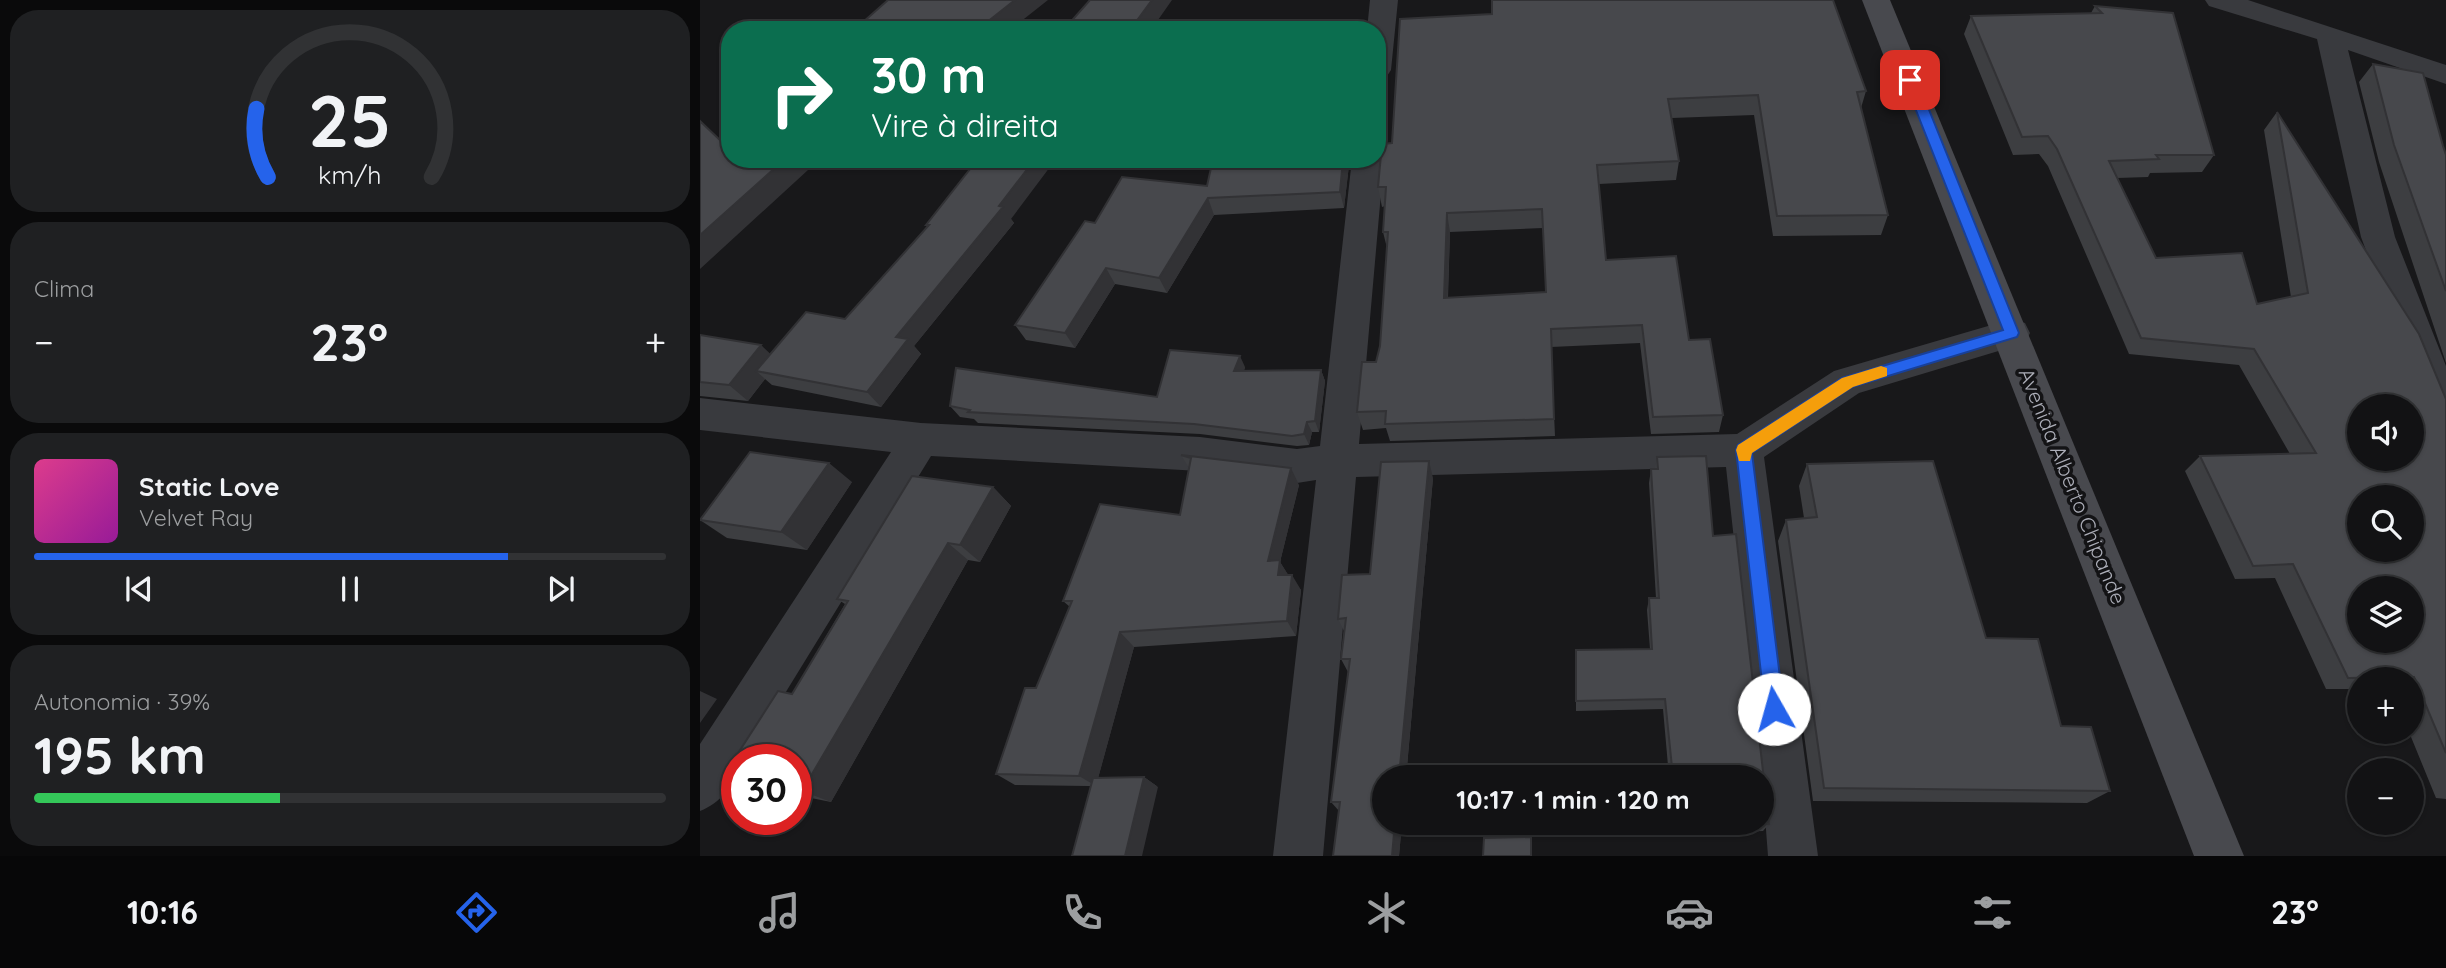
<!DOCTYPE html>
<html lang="pt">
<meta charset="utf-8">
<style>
body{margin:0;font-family:Quicksand,sans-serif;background:#1f2022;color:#f1f3f6;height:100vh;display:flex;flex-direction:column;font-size:26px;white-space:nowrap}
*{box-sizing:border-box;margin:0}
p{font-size:23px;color:#9c9ea0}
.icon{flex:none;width:38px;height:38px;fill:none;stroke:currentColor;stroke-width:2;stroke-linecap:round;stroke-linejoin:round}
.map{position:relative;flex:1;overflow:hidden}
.sheet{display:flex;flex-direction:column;gap:10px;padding:10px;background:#0a0a0b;width:700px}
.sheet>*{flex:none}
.hud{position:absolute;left:21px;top:21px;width:665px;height:147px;border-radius:28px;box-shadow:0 2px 5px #0004,0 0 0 2px #313234;background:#0b6e4f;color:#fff;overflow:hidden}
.tools{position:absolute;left:1647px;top:394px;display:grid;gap:14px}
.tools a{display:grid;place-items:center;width:77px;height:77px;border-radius:50%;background:#121214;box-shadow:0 2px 5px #0004,0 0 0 2px #313234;font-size:35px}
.speed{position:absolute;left:21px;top:744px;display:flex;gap:14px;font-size:35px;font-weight:700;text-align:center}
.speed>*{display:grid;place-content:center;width:91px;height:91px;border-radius:50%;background:#121214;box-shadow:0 2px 5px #0004,0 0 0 2px #313234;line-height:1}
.speed .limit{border:10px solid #d22;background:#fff;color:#111}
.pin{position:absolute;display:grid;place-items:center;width:60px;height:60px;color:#fff;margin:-30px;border-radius:14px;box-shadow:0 4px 10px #0006}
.me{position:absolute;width:77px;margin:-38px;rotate:353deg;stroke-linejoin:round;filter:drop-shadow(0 0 5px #0008)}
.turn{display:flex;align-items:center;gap:24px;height:147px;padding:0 35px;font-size:32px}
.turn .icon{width:91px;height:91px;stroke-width:2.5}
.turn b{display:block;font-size:49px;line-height:60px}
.big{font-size:52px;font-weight:700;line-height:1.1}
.sheet .card{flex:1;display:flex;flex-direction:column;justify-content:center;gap:10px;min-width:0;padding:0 24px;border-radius:28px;background:#1f2022}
.sheet .dial{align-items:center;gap:0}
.dial svg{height:182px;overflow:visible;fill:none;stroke:#313234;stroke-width:7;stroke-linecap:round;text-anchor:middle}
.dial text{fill:#f1f3f6;stroke:none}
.song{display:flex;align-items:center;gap:21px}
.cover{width:84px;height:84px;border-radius:10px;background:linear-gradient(135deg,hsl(330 70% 55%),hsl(300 70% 35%))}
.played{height:7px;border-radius:4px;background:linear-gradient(90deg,#2563eb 75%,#313234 75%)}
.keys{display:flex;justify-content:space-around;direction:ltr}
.heat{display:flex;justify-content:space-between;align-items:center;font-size:38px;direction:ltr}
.charge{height:10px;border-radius:5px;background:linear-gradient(90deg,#34c759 39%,#313234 0)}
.trip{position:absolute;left:672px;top:765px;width:402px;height:70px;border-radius:35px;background:#121214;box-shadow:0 2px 5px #0004,0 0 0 2px #313234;font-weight:700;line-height:70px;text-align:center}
.tab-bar{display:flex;height:112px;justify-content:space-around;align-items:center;background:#070708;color:#9c9ea0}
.tab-bar .icon{width:49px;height:49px}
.tab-bar .current{color:#2563eb}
.tab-bar b{font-size:32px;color:#f1f3f6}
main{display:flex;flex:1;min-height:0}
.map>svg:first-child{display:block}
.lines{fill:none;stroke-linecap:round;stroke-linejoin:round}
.minor{fill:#393a3e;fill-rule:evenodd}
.secondary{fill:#48494e;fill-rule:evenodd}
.wall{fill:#3d3e41;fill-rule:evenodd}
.shaded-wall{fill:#323235}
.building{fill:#47484c;stroke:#323235;stroke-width:2;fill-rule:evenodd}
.route{fill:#2563eb;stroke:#184099;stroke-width:2}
.slow{fill:#f59e0b}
.labels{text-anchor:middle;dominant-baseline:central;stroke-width:7;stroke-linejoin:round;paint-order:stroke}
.street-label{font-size:21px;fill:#acaeb8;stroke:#131315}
</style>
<main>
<section class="sheet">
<div class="card dial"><svg viewBox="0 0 100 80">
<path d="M14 69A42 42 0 1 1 86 69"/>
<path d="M14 69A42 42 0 0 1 9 39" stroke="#2563eb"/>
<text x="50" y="56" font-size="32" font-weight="700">25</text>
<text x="50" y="72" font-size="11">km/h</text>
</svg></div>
<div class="card"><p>Clima</p>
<div class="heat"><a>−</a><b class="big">23°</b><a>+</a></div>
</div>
<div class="card">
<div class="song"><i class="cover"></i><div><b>Static Love</b><p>Velvet Ray</p></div></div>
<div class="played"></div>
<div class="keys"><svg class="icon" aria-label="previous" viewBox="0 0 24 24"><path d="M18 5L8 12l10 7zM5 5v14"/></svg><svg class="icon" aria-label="pause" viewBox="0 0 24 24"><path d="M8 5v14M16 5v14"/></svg><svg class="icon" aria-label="next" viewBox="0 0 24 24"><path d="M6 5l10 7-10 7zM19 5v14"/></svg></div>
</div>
<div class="card"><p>Autonomia · 39%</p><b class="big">195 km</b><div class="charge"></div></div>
</section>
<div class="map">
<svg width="1746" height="856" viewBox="0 0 1746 856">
<rect width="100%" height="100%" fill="#18181a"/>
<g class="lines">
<path class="minor" d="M670,0H698L691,70L687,76L677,79V30H667Z
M1505,0H1548L1746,65V84L1648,50L1695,237L1746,366V430L1733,425L1727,414L1661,237L1617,39L1509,6Z
M677,151L684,159L659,444L1037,434L1134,371L1312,319L1325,323L1330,333L1325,343L1159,393L1064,457L1118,856H1068L1062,777H1060L1026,467L656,477L623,856H573L616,480L597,483L500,471L231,456L44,760H37C37,783 21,803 0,811V744L191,452L0,430V398L221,423L500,437L597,449L620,446L652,159H677Z"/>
<path class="secondary" d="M1162,0H1190L1544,856H1494Z"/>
</g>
<path class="wall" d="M1395,6L1473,13L1514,155L1502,172L1450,173L1448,177L1417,178L1456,258L1557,304L1591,297L1564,130L1577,112L1746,399V799L1736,798L1709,732H1712V679H1659V689H1626L1575,578L1535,579L1485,471L1500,456L1590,454L1539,365L1429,354L1348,166L1339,154L1313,155L1264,34L1271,16L1391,13Z
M700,19L1166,91L1161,108L1188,215L1181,235L1073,236L1054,115L972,118L979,161L976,180L899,184L906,260L989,340L1023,415L1019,432L951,434L940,343L851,347L855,436L690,441L686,428L663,430L657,412L676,362L680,346L687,248L683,232L685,206L682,207L678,187L692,143ZM843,228L846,292L748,298L750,232Z
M1673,64L1743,146L1746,155V363L1679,162L1659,82Z
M125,159H149L141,165Z
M649,165L644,208L514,215L467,293L415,284L375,348L326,340L315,325L395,223L507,186Z
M311,219L314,223L214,346L221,354L181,407L72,385L65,379L48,401L0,396V335L70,354L145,319L227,227L226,225Z
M545,367L544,371L621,370L625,381L619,432H612L609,445L597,446L500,434L278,423L274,419L260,417L250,406L457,397Z
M481,455L599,485L580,562L588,575L601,590L596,636L434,647L398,778L444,777L458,787L315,785L296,774L336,688L370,607L363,601L480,515L489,468Z
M1006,456L1013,536L1036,534L1069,824L1063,831L974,835L973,822H1062V777H969L963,709L876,711V650L950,649L947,610L949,598H956L949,483L951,469H955L957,457Z
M1107,464L1286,638L1361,726L1410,791L1387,803L1113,801L1078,541L1086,520L1104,518L1099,486Z
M212,476L293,487L311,506L280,562L268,560L131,802L96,795V760H37V780L24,775L78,691L92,694L145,604L137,599Z
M733,478L699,856H633L639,811L631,802L648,672L641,659L644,631L638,619L670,574Z
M152,482L107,550L27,538L0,520Z"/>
<path class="shaded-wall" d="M315,0H348L310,30H277Z
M452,0H472L451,30H430Z
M85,159H120L0,269V235Z
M137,159H149L141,165Z
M335,159H356L311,219L314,223L214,346L221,354L181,407L167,392L196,337Z
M643,159H647L649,165L644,208L640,192Z
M508,198L514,215L467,293L459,278Z
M747,213L750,232L747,316L744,298Z
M406,268L415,284L375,348L365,333Z
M61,345L79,362L56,371L65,379L48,401L29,385Z
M540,356L545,367L539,382L534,371Z
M621,370L625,381L619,432L615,421Z
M607,422L612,432L609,445L604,434Z
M729,461L733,478L706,777H699Z
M129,463L152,482L107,550L81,532Z
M591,468L599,485L580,562L589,576L587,590L568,561Z
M293,487L311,506L280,562L260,545Z
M248,543L268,560L131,802L102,791Z
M592,575L601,590L596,636L587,621Z
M420,632L434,647L396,786L379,776Z
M0,691L17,699L0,723Z
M444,777L458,787L442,856H425Z
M695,822H702L699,856H692Z"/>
<path class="building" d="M188,0H315L277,30H154Z
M390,0H452L430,30H381L366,27Z
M792,0H1133L1166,91L1157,92L1188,215L1077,216L1058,95L968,99L979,161L897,165L906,260L976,256L989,340L1010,339L1023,415L953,417L942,325L851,329L854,419L685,424L686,411L657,412L662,362H676L680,346L688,232H683L686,187H678L682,144L692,143L700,19L792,14ZM842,209L846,292L744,298L747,213Z
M1395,6L1473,13L1514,155H1456L1459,159L1409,161L1456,258L1542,253L1557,304L1608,293L1577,112L1719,334L1746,399V753L1714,677L1648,678L1593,564L1553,566L1500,456L1616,453L1554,349L1441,338L1357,149L1348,136L1322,137L1271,16L1402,13ZM1659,406H1712V458H1659ZM1659,497H1712V550H1659ZM1659,588H1712V640H1659Z
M1673,64L1723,73L1743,146L1746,155V291L1694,145Z
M0,121L23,143L30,137V159H85L0,235Z
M278,159H335L299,206L303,207L196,337L208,339L167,392L56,371L106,312L145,319L229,225H226Z
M513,159H643L640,192L508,198L459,278L406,268L365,333L315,325L385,221L395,223L422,177L507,186Z
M0,335L61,345L29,385L0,382Z
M470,350L540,356L534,371L621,370L615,421L607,422L604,434L592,436L494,424L268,412L270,410L250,406L256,368L457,397Z
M50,452L129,463L81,532L0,520Z
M481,455L591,468L568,561L580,560L578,575H592L587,621L420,632L379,776L296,774L325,688H336L372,601H363L400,504L480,515L491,458Z
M1006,456L1013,536L1036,534L1069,824L977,828V822H1062V777H973L965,699L876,701V650L952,649L949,598H959L951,469H958L957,457Z
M729,461L699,777H684V822H695L692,856H633L640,802H631L650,659H641L646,618L638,619L642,575L670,574L681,462Z
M1233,461L1286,638L1338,639L1361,726L1391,727L1410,791L1124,788L1086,520L1117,517L1107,464Z
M212,476L293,487L260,545L248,543L102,791L96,790V760H37V778L24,775L78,691L92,694L148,601L137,599Z
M444,777L425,856H372L393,778Z
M831,837V856H783L784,838Z"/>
<path class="route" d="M1210,76L1217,80L1319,333L1317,337L1152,387L1052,453L1084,709L1081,716L1074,719L1068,716L1065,709L1036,450L1038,445L1142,378L1303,330L1204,80Z"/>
<path class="slow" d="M1181,366L1187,368V376L1153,387L1052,453L1050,461H1039L1036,450L1038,445L1142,378Z"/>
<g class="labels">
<g class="street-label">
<text transform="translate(1373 486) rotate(68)">Avenida Alberto Chipande</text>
</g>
</g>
</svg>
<div class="tools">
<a><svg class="icon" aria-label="sound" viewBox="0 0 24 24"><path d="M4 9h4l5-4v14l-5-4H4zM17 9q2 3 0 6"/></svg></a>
<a><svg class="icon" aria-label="search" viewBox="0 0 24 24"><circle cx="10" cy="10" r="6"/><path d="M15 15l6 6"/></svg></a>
<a><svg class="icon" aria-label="layers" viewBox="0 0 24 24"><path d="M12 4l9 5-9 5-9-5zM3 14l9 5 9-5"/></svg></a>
<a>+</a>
<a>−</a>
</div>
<div class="speed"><div class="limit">30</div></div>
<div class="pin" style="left:1210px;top:80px;background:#d93025"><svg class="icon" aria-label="arrive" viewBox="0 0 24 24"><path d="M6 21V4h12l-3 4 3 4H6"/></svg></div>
<svg class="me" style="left:1074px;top:709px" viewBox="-20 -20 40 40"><circle r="19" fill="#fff"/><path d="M0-13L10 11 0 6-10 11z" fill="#2563eb"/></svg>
<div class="trip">10:17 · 1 min · 120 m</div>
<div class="hud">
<div class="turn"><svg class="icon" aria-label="right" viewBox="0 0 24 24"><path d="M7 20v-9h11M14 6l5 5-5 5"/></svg><div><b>30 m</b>Vire à direita</div></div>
</div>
</div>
</main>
<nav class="tab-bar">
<b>10:16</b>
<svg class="icon current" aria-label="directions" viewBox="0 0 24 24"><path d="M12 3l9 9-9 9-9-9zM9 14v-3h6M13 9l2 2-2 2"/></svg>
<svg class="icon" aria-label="music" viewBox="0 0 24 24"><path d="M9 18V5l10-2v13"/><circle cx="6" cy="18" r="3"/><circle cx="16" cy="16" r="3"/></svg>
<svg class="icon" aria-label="phone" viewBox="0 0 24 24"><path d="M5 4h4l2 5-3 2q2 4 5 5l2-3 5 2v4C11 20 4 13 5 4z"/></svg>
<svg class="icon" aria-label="climate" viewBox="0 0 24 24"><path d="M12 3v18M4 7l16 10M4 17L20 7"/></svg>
<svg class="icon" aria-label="car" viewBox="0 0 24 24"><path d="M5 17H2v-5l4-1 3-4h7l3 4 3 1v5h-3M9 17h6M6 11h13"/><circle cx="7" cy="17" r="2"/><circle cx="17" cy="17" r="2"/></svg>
<svg class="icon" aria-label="filters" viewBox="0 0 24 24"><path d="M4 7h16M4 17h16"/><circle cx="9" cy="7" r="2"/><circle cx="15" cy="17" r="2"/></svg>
<b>23°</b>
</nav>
